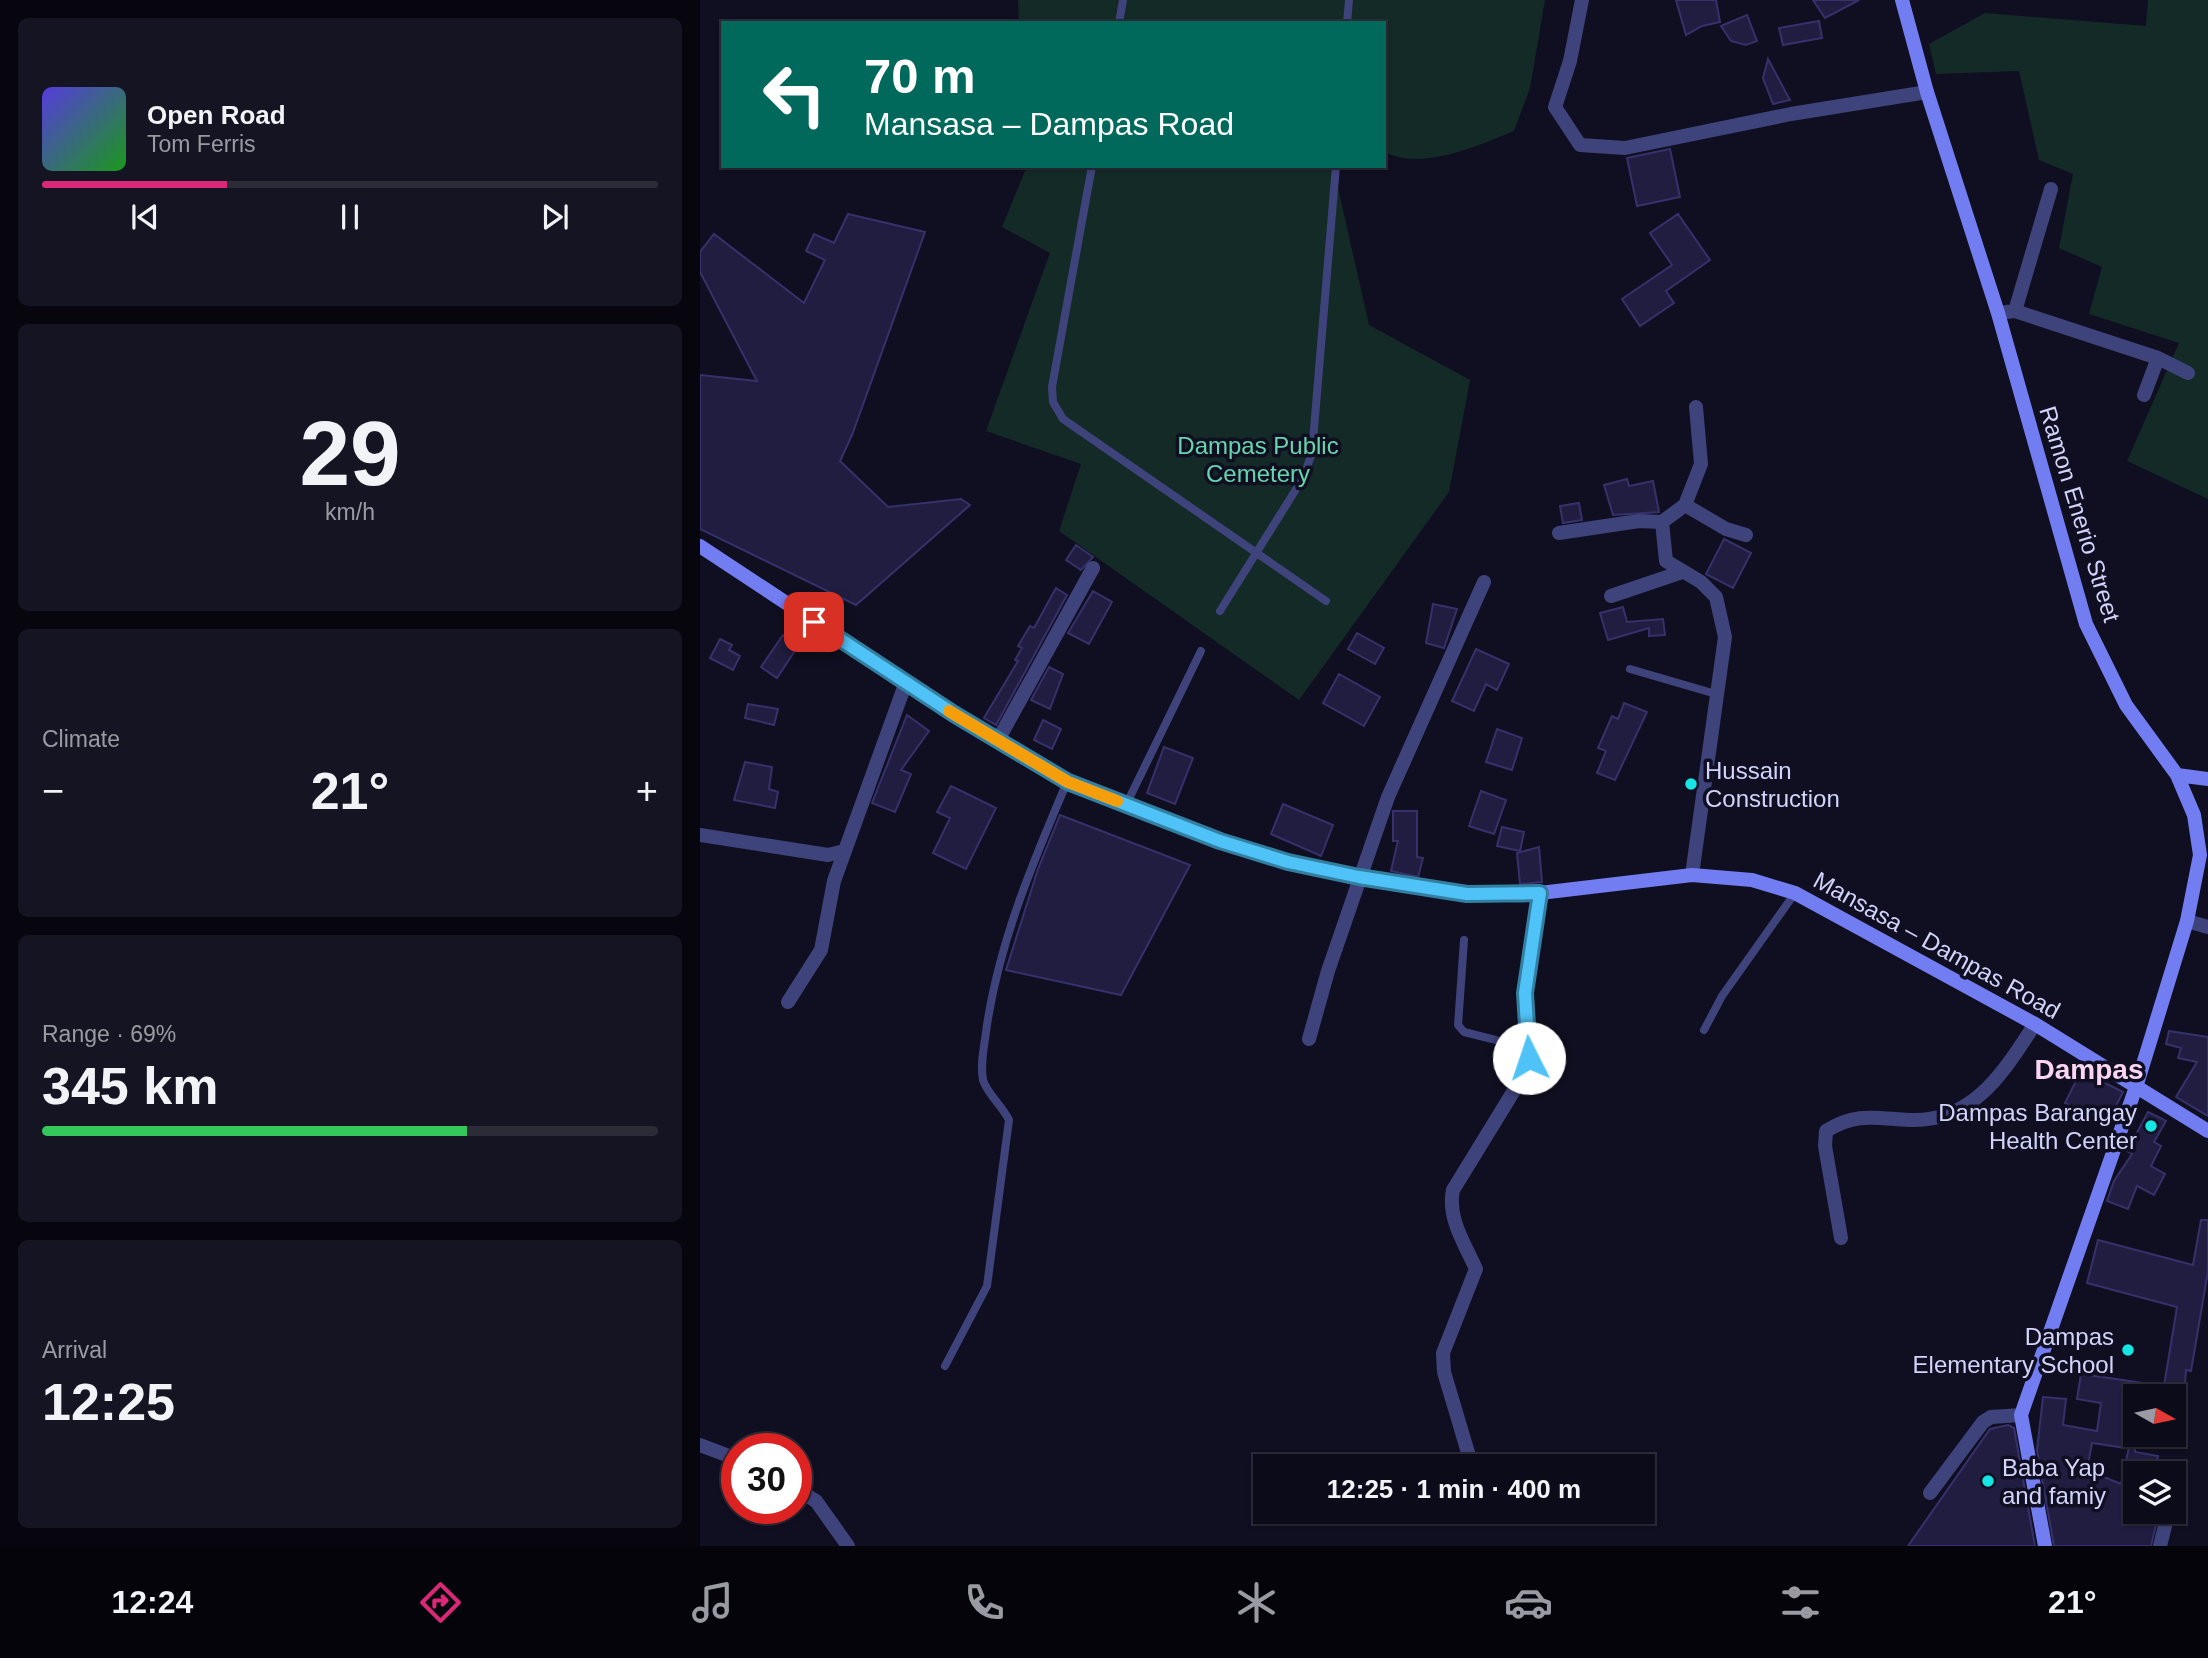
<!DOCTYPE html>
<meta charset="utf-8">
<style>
body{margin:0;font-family:Helvetica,sans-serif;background:#151422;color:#f1f3f6;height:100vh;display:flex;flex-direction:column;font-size:26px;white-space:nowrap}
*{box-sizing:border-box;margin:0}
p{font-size:23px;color:#9a9ba2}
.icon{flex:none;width:38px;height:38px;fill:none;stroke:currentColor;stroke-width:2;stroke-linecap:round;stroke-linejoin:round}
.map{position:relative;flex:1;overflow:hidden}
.side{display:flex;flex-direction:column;gap:18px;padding:18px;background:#07060e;width:700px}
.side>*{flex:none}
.banner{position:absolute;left:21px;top:21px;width:665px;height:147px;border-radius:0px;box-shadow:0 2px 5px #0004,0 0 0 2px #2c2b38;background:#00695c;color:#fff;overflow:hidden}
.needle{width:46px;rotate:99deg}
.tools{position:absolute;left:1423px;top:1384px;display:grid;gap:14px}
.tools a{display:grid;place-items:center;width:63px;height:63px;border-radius:0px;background:#0c0b19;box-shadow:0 2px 5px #0004,0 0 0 2px #2c2b38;font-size:35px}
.speed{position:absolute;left:21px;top:1433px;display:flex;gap:14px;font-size:35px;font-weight:700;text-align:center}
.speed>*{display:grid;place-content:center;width:91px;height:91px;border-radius:50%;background:#0c0b19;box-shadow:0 2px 5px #0004,0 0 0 2px #2c2b38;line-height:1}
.speed .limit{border:10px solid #d22;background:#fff;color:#111}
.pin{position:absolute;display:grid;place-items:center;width:60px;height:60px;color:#fff;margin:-30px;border-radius:14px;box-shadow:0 4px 10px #0006}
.me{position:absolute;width:77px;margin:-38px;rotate:356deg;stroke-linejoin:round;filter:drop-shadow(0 0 5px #0008)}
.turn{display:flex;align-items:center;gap:24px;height:147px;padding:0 28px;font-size:32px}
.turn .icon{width:91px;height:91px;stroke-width:2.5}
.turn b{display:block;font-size:49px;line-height:60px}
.big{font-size:52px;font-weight:700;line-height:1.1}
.side .tile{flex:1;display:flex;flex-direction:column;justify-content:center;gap:10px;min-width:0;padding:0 24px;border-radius:10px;background:#151422}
.side .dial{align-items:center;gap:0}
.dial b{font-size:91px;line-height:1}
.song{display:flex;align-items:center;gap:21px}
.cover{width:84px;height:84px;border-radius:10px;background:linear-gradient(135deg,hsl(250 70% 55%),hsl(120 70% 35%))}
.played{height:7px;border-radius:4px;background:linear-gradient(90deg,#db2777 30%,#2c2b38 30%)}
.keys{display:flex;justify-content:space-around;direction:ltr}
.heat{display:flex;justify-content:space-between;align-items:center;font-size:38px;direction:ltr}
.charge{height:10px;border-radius:5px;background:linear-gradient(90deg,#34c759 69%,#2c2b38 0)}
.trip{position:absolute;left:553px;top:1454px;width:402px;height:70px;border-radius:0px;background:#0c0b19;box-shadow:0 2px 5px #0004,0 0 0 2px #2c2b38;font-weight:700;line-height:70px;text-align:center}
.menu{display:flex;height:112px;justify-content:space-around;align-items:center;background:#05040a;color:#9a9ba2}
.menu .icon{width:49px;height:49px}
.menu .selected{color:#db2777}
.menu b{font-size:32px;color:#f1f3f6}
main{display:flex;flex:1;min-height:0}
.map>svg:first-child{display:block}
.green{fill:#132a27}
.building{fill:#201d40;stroke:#36316a;stroke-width:2}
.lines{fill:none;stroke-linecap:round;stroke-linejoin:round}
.lane{stroke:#3f437b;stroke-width:8}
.street{stroke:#3f437b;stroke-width:14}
.secondary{stroke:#737df2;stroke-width:14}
.route-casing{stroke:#337fa1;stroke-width:18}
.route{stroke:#4fc3f7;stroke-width:12}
.slow{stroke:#f59e0b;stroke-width:12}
.poi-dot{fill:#15e5e3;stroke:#100f21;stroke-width:2.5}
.labels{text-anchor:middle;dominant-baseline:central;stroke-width:7;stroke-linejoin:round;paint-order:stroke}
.park-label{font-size:24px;fill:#66d4ad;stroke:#100f21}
.street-label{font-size:24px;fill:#d3d3fb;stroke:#100f21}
.poi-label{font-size:24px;fill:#d3d3fb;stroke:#100f21;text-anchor:start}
.quarter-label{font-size:28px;font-weight:bold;fill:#fbd5f1;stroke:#100f21}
</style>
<main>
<section class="side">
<div class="tile">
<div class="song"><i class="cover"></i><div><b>Open Road</b><p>Tom Ferris</p></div></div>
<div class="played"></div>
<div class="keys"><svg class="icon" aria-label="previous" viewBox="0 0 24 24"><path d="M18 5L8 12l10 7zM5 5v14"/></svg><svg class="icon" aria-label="pause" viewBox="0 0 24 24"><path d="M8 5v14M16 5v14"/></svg><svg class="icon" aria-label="next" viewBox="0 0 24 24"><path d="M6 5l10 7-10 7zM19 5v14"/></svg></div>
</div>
<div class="tile dial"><b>29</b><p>km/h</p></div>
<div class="tile"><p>Climate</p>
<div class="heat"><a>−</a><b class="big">21°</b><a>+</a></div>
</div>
<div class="tile"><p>Range · 69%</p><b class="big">345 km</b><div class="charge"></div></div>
<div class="tile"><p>Arrival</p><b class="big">12:25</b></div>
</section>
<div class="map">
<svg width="1508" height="1546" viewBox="0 0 1508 1546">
<rect width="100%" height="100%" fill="#100f21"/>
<path class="green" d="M318,0H845L830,88L814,131C777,146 723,171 684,152V23H319Z
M1448,0H1508V499L1427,461L1479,343L1389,314L1402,267L1359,248L1373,174L1339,160L1319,71L1236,74L1229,44L1285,13L1446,26Z
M327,166H639L636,179L669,325L770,380L749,492L599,700L359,531L381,464L286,431L350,253L302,227Z"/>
<path class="building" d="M976,0H1016L1020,22L1002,26L986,35Z
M1113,0H1159L1125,18Z
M1047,15L1057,41L1046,45L1031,41L1021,26Z
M1119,21L1122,38L1083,45L1079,28Z
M1068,59L1090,100L1073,104L1063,78Z
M970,149L980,197L937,206L927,158Z
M148,214L225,232L152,435L140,461L188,507L261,499L270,505L156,605L0,529V375L57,381L0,272V252L14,234L104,303L125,260L106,251L114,234L134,243Z
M978,214L1010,260L966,291L974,303L940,326L922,299L972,265L950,233Z
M927,479L929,486L953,481L959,512L913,515L904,485Z
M879,503L882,520L863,523L860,506Z
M1024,539L1051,553L1033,588L1006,574Z
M376,545L393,557L381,570L366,560Z
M356,588L367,595L296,725L284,718L318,661L315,660L322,648L318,646L330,626L334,628Z
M393,591L412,602L389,644L368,633Z
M733,604L757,609L744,648L726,643Z
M923,607L927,622L963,619L965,635L949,636V628L908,640L900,613Z
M657,633L684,648L675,664L648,649Z
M83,635L98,646L77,678L61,667Z
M20,639L32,645L29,650L40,656L33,670L10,658Z
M776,649L809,664L797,690L786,684L774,711L752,701Z
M349,667L363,674L350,709L331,700Z
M639,674L680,697L664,726L623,703Z
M924,703L947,712L915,780L897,773L906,751L898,748L912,716L918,719Z
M48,704L78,709L74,725L45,718Z
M207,715L229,731L201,770L211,774L195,812L172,803Z
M343,720L361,729L352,749L334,740Z
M797,729L822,738L812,770L786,762Z
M464,747L493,758L475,804L447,793Z
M45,762L72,767L69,789L78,792L75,808L34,800Z
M251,786L296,808L266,869L233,853L250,818L237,812Z
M781,791L806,800L794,834L769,826Z
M583,804L633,825L621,856L571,834Z
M693,811H717V857L723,858L718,877L691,871L698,841H693Z
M360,815L490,865L421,995L306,970L338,869Z
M802,827L824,832L820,851L797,846Z
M839,847L842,882L820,884L817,853Z
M1469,1031L1508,1037V1116L1476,1097L1497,1062L1478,1058L1481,1048L1466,1044Z
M1381,1071L1423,1092L1407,1124L1365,1103Z
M1448,1112L1466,1121L1454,1142L1461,1146L1451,1166L1465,1174L1454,1195L1437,1186L1428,1209L1407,1201L1414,1181L1432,1154L1427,1151Z
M1501,1220H1508V1271L1491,1371L1486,1370L1484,1396H1435L1426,1448L1392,1443L1387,1470L1421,1484L1429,1447H1435V1452L1458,1456L1454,1474H1435V1512H1459L1451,1546H1354L1337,1450L1343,1397L1366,1399L1363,1425L1397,1431L1401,1403L1377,1399L1381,1374L1464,1386L1477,1307L1387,1283L1398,1240L1493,1265Z
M1308,1425L1314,1428L1335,1546H1208L1290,1429Z"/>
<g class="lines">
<path class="lane" d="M419,23L423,0
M647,23L649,0
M392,166L352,387L353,402L363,419L626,601
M520,611L603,478L612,453L636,166
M930,669L1016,694
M426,805L501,651
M764,940L758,1025L764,1032L828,1048
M1004,1030L1022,996L1095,893
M245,1366L287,1286L309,1120C303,1107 286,1092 283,1080C280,1064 284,1048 286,1032C298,944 333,862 367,782"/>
<path class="street" d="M882,0L870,61L855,107L880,145L925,148L1091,114L1227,92
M1315,311L1351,189
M1298,313L1315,311L1458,358L1488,373
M1444,395L1458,358
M996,407L1001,464L985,505L1026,529L1046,535
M962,522L966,561L1001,582L1016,597L1025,637L992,875
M859,533L939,521L962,522L985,505
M911,596L982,572
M298,740L393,568
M0,835L128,855L144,851
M1487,921L1508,927
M88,1002L121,950L134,881L206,682
M609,1039L628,971L688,797L784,582
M1141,1238L1125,1146L1126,1131C1156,1112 1175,1118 1209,1120C1274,1123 1304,1071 1335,1024
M0,1445L37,1459
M772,1466L744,1372L743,1353L776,1269C765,1244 747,1218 753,1190L826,1071L829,1057L825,993L840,893
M96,1489L116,1501L148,1546
M1230,1493L1283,1422L1291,1417L1321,1415
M1460,1546L1467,1518"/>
<path class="secondary" d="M1202,0L1227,92L1298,313L1386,624L1426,705L1477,775L1494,815L1500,855L1487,921L1437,1084L1321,1415L1345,1546
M0,546L254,714L367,782L520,841L588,862L659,877L767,894L840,893L992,875L1052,880L1095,893L1335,1024L1508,1131
M1477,775L1508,779"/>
</g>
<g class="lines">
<defs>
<path id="route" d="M114,622L254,714L368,782L520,841L588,862L659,877L767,894L840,893L825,993L829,1058"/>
</defs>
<use href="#route" class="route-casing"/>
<use href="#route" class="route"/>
<path class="slow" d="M249,711L368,782L417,801"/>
</g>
<g class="poi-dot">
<circle cx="991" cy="784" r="7"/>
<circle cx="1451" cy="1126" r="7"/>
<circle cx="1428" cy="1350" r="7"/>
<circle cx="1288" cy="1481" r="7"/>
</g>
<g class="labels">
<g class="park-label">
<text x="558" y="445">Dampas Public<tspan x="558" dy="28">Cemetery</tspan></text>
</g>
<g class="street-label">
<text transform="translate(1380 514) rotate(73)">Ramon Enerio Street</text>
<text transform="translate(1237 945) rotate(29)">Mansasa – Dampas Road</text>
</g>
<g class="poi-label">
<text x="1005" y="770">Hussain<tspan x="1005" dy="28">Construction</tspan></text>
<text x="1437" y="1112" text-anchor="end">Dampas Barangay<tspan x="1437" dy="28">Health Center</tspan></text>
<text x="1414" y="1336" text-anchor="end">Dampas<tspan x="1414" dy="28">Elementary School</tspan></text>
<text x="1302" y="1467">Baba Yap<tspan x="1302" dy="28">and famiy</tspan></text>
</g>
<g class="quarter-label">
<text x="1389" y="1069">Dampas</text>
</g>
</g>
</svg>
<div class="tools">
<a><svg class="needle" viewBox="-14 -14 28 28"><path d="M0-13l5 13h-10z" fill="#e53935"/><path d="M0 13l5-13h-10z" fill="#9a9ba2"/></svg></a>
<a><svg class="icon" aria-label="layers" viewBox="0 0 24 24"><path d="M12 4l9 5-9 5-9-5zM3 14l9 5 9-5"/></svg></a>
</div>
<div class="speed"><div class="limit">30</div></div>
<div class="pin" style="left:114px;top:622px;background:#d93025"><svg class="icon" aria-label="arrive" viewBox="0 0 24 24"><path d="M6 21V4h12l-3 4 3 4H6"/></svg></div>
<svg class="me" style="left:829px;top:1058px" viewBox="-20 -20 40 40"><circle r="19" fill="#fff"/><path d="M0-13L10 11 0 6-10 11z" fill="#4fc3f7"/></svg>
<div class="trip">12:25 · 1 min · 400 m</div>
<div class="banner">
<div class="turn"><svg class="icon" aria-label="left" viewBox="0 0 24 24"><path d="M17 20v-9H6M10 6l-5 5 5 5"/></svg><div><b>70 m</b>Mansasa – Dampas Road</div></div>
</div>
</div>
</main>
<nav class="menu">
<b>12:24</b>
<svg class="icon selected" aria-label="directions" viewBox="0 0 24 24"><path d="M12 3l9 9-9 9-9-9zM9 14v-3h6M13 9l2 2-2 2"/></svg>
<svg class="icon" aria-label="music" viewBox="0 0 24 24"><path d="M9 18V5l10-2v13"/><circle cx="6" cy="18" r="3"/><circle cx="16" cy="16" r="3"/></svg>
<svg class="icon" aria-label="phone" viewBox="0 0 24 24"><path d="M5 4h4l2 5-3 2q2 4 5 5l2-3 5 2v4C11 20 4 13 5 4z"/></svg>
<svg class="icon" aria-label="climate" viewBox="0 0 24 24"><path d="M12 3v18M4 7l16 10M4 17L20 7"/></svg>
<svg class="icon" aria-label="car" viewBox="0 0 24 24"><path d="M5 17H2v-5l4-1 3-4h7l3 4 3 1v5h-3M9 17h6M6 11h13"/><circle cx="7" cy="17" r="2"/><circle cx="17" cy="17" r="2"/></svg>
<svg class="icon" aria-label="filters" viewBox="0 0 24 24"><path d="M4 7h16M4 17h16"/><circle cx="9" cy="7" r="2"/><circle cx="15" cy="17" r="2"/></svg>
<b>21°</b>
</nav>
